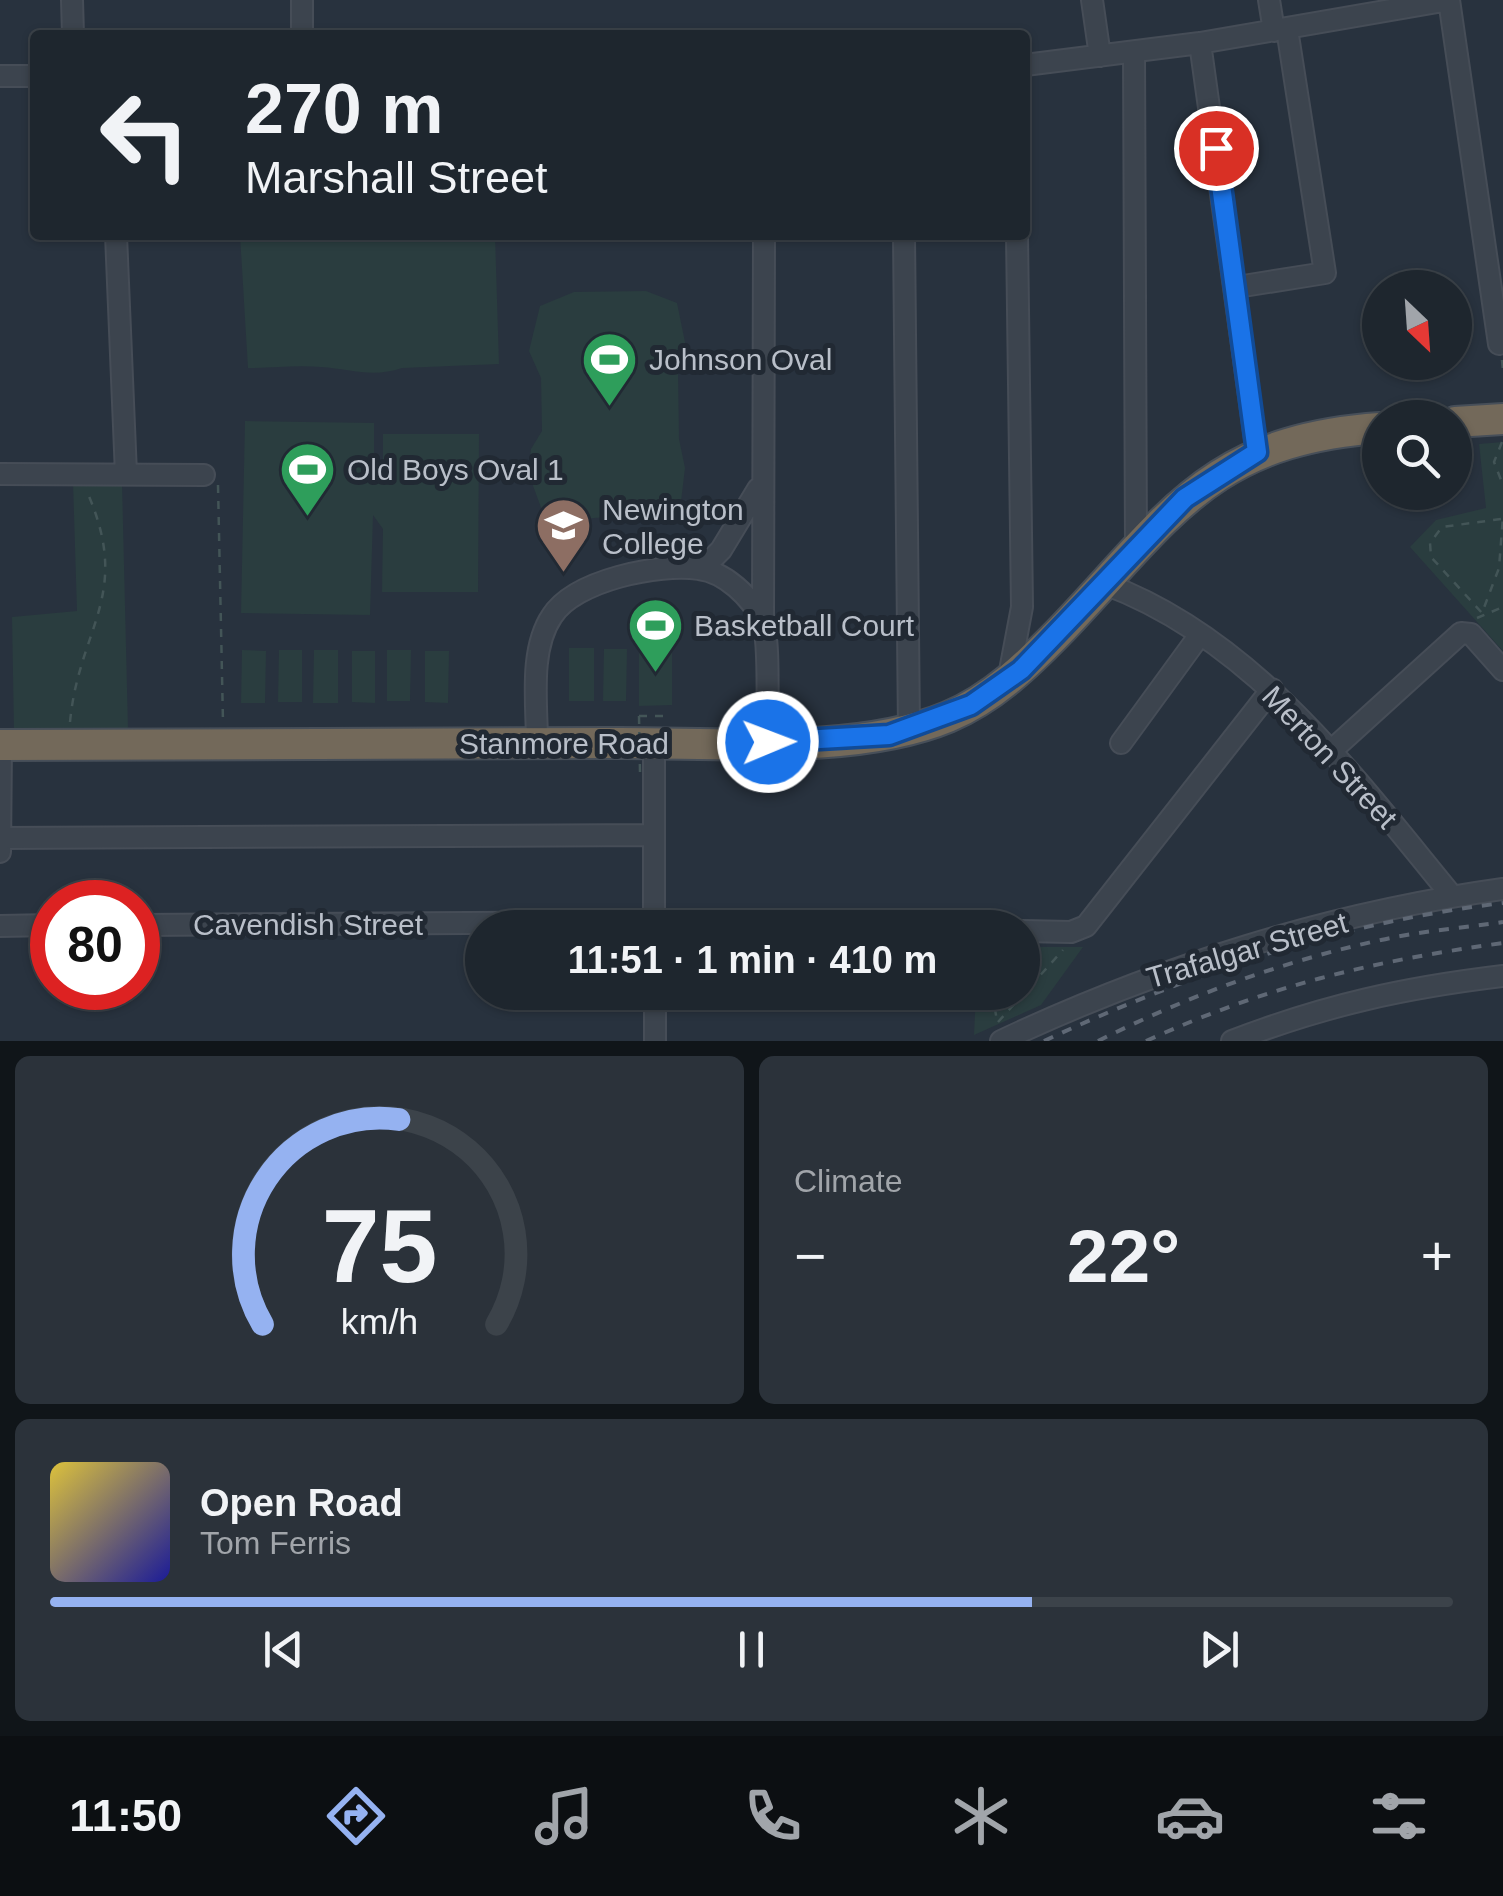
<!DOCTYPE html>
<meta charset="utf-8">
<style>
body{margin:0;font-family:Helvetica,sans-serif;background:#2b323a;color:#f1f3f6;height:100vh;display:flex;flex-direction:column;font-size:38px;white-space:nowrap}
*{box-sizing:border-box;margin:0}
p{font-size:32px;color:#a1a5aa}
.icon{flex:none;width:55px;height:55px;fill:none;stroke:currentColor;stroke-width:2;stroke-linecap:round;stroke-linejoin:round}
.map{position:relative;height:1041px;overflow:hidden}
.side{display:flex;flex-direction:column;gap:15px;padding:15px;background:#101519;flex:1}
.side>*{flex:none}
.top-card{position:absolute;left:30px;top:30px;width:1000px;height:210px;border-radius:10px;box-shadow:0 2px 8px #0004,0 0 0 2px #3c434a;background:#1e262e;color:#f1f3f6;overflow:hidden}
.needle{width:65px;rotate:155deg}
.controls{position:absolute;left:1362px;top:270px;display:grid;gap:20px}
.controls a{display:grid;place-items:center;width:110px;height:110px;border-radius:50%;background:#1e262e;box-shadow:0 2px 8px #0004,0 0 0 2px #3c434a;font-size:50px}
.speed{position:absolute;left:30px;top:880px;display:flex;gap:20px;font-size:50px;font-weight:700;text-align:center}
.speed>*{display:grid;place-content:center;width:130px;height:130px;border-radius:50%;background:#1e262e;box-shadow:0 2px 8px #0004,0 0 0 2px #3c434a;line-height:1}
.speed .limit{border:15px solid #d22;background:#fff;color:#111}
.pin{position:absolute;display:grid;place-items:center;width:85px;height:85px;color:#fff;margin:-42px;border:5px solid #fff;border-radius:50%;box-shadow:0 2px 10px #0007}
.me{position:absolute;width:110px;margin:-55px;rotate:89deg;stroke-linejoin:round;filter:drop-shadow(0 0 8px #0008)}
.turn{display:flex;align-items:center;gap:35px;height:210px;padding:0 50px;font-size:45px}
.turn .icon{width:130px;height:130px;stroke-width:2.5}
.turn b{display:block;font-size:70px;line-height:85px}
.big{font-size:75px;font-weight:600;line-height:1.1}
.side .tile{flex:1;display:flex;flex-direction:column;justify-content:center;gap:15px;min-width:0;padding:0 35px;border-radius:15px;background:#2b323a}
.side .dial{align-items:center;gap:0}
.dial svg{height:260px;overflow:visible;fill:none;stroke:#3c434a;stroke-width:7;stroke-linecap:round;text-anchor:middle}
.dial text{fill:#f1f3f6;stroke:none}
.song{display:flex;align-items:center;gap:30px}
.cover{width:120px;height:120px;border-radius:15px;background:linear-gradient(135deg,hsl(50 70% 55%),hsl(240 70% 35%))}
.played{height:10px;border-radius:5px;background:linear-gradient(90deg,#95b2f1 70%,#3c434a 70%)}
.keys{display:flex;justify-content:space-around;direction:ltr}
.heat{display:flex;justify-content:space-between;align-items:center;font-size:55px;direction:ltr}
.side .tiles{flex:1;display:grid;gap:15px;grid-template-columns:1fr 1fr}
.tile:last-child{grid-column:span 2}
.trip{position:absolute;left:465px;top:910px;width:575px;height:100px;border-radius:50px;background:#1e262e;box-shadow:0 2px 8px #0004,0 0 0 2px #3c434a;font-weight:600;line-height:100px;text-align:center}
.tabs{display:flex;height:160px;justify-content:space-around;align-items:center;background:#0c0f12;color:#a1a5aa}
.tabs .icon{width:70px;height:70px}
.tabs .selected{color:#95b2f1}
.tabs b{font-size:45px;color:#f1f3f6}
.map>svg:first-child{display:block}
.green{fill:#2a3d3f}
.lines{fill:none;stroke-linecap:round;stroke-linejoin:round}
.minor-casing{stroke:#464d57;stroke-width:24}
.highway-casing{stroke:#474f59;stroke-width:34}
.path{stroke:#435557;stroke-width:2.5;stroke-dasharray:8 8;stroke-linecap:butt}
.minor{stroke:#3c444e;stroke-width:20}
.highway{stroke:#73695a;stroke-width:30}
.rail{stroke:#5f6875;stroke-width:4;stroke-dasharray:10 10;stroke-linecap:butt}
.path-bridge{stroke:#435557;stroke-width:2.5;stroke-dasharray:8 8;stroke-linecap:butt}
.route-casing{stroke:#114b97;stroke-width:25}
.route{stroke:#1a73e8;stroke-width:18}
.labels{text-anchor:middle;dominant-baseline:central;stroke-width:10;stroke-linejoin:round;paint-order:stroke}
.poi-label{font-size:30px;fill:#b9bfc9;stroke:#212933;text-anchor:start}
.street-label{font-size:30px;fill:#b9bfc9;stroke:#212933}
</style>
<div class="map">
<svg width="1503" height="1041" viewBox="0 0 1503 1041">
<rect width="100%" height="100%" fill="#28323e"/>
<path class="green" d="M240,235H495L499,364L402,368C373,378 350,369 321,367C297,365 272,368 248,368Z
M646,291L677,303L686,347L678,371L679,439L685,468L680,510L584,519L543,513L528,472L531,449L542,431L541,378L529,351L540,306L574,292Z
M245,421L374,423V475L383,463V434H479L478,592H382L383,529L373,515L370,615L241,613Z
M1503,442V651L1410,547L1436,520L1486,508L1479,444Z
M73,482L122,483L128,729L14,732L12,617L77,611Z
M639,643H672V705L639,706Z
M569,648H594V701H569Z
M604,649H627L626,701H603Z
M242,650L266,651L265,703H241Z
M279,650H302V702H278Z
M314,650H338V703H313Z
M387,650H411L410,701H387Z
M352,651H375V703L352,702Z
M425,651H449L448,703L425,702Z
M1023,947H1083L1041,1005L974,1035L976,993L1022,992Z"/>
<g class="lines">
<defs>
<path id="minor" d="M72,0L73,35
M302,0V35
M1092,0L1100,56
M1269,0L1274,31
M1449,0L1499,344
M1200,43L1257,453
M1134,52L1136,549
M1025,65L1200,43L1449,0
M0,76H35
M116,235L126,474
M904,235L909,730
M1237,287L1325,273L1287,29
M0,474L204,475
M702,569L721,550L758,489
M1105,584C1254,639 1355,778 1452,896
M763,621L764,235
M1009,676L1022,607L1017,235
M537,743C537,704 529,650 552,616C575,580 659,563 699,569C725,572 751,597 762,620C771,639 766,715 768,742
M654,743V928
M1121,743L1199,636
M1332,750L1461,633L1471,634L1503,670
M0,838L654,835
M0,852L1,745
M138,925L637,922L658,928
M0,926L52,925
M1022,931L1071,932L1086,926L1272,689
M655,1041V992
M1001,1041C1158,967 1330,913 1503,889
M1232,1041C1326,1005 1403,988 1503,976"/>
<path id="highway" d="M1455,422L1503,419
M0,745C204,745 408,744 612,743C713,742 855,756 948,717C993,698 1028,664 1061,630C1170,516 1209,440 1380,428"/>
</defs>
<use href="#minor" class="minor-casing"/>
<use href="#highway" class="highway-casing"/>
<path class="path" d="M1502,360L1503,371
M1393,410L1439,407
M1502,442L1494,462L1503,485
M218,485L223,722
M1501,519L1442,527L1430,543L1431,557L1482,613L1499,568L1503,516
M1477,618L1503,607
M639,716H668
M70,722C79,627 132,596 88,494
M992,992L997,1021
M998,1022L1063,950"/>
<use href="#minor" class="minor"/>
<use href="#highway" class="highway"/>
<path class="rail" d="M1044,1041C1190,973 1343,922 1503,903
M1098,1041C1188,996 1283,961 1381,940C1421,931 1463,928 1503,922
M1146,1041C1267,986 1372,961 1503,943"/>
<path class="path-bridge" d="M639,716L640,772"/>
</g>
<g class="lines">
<defs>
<path id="route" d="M768,742L889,735L971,705L1021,670L1185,498L1257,452L1216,148"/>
</defs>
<use href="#route" class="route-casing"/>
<use href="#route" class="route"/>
</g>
<defs>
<symbol id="stadium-pin" viewBox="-11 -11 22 30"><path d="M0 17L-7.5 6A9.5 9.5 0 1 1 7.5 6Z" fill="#2e9e5b" stroke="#212933"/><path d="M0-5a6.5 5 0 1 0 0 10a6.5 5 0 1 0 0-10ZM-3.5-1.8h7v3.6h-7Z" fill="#fff"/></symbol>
<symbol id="school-pin" viewBox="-11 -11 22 30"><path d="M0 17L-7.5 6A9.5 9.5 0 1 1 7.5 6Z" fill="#8d6e63" stroke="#212933"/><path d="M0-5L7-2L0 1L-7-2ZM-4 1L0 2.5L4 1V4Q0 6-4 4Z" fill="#fff"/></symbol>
</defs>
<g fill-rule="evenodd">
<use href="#stadium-pin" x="578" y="328" width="63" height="86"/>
<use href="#stadium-pin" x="276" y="438" width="63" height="86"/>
<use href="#school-pin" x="532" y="494" width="63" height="86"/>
<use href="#stadium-pin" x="624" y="594" width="63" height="86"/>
</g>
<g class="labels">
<g class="poi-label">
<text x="649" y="359">Johnson Oval</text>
<text x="347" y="469">Old Boys Oval 1</text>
<text x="602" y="509">Newington<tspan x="602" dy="34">College</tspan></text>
<text x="694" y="625">Basketball Court</text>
</g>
<g class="street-label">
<text x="564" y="743">Stanmore Road</text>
<text transform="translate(1330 757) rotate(47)">Merton Street</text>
<text x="308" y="924">Cavendish Street</text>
<text transform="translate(1247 950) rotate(-16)">Trafalgar Street</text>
</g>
</g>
</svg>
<div class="controls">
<a><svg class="needle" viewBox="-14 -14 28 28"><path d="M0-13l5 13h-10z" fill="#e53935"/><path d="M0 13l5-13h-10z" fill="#a1a5aa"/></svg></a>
<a><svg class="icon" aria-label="search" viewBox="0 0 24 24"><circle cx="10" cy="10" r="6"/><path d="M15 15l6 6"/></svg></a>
</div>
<div class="speed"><div class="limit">80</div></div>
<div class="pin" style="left:1216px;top:148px;background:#d93025"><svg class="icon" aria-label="arrive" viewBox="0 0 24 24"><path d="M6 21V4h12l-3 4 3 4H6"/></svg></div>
<svg class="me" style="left:768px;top:742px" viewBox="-20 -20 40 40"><circle r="17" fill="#1a73e8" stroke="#fff" stroke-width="3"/><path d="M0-11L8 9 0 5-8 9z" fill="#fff"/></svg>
<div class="trip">11:51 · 1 min · 410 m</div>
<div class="top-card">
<div class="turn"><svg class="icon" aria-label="left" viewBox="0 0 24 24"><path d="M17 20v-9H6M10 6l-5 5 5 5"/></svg><div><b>270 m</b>Marshall Street</div></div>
</div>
</div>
<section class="side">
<div class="tiles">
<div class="tile dial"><svg viewBox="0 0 100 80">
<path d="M14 69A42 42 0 1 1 86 69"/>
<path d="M14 69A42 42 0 0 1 56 6" stroke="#95b2f1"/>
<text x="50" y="56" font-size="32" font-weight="700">75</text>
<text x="50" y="72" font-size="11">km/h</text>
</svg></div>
<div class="tile"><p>Climate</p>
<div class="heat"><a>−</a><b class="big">22°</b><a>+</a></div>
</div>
<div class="tile">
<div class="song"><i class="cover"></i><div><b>Open Road</b><p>Tom Ferris</p></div></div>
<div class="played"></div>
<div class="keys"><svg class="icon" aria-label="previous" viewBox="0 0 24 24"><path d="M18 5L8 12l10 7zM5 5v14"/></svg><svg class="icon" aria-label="pause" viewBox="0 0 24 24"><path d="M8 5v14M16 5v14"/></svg><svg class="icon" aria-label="next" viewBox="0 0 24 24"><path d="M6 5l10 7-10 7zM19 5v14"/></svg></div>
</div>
</div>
</section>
<nav class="tabs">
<b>11:50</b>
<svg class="icon selected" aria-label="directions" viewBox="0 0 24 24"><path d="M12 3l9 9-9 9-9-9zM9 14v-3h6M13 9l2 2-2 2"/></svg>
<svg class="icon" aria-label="music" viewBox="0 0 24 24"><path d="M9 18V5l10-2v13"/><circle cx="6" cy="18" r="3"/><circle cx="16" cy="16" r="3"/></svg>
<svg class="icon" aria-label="phone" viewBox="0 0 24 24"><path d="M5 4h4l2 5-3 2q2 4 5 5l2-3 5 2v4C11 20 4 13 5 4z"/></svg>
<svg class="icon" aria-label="climate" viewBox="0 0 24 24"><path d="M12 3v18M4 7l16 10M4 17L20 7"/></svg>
<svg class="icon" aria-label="car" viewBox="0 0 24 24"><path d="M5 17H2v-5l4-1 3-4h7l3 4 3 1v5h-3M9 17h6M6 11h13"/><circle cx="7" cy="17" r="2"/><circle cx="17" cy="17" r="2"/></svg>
<svg class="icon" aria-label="filters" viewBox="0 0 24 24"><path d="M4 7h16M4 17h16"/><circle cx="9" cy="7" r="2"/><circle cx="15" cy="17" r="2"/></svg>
</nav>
